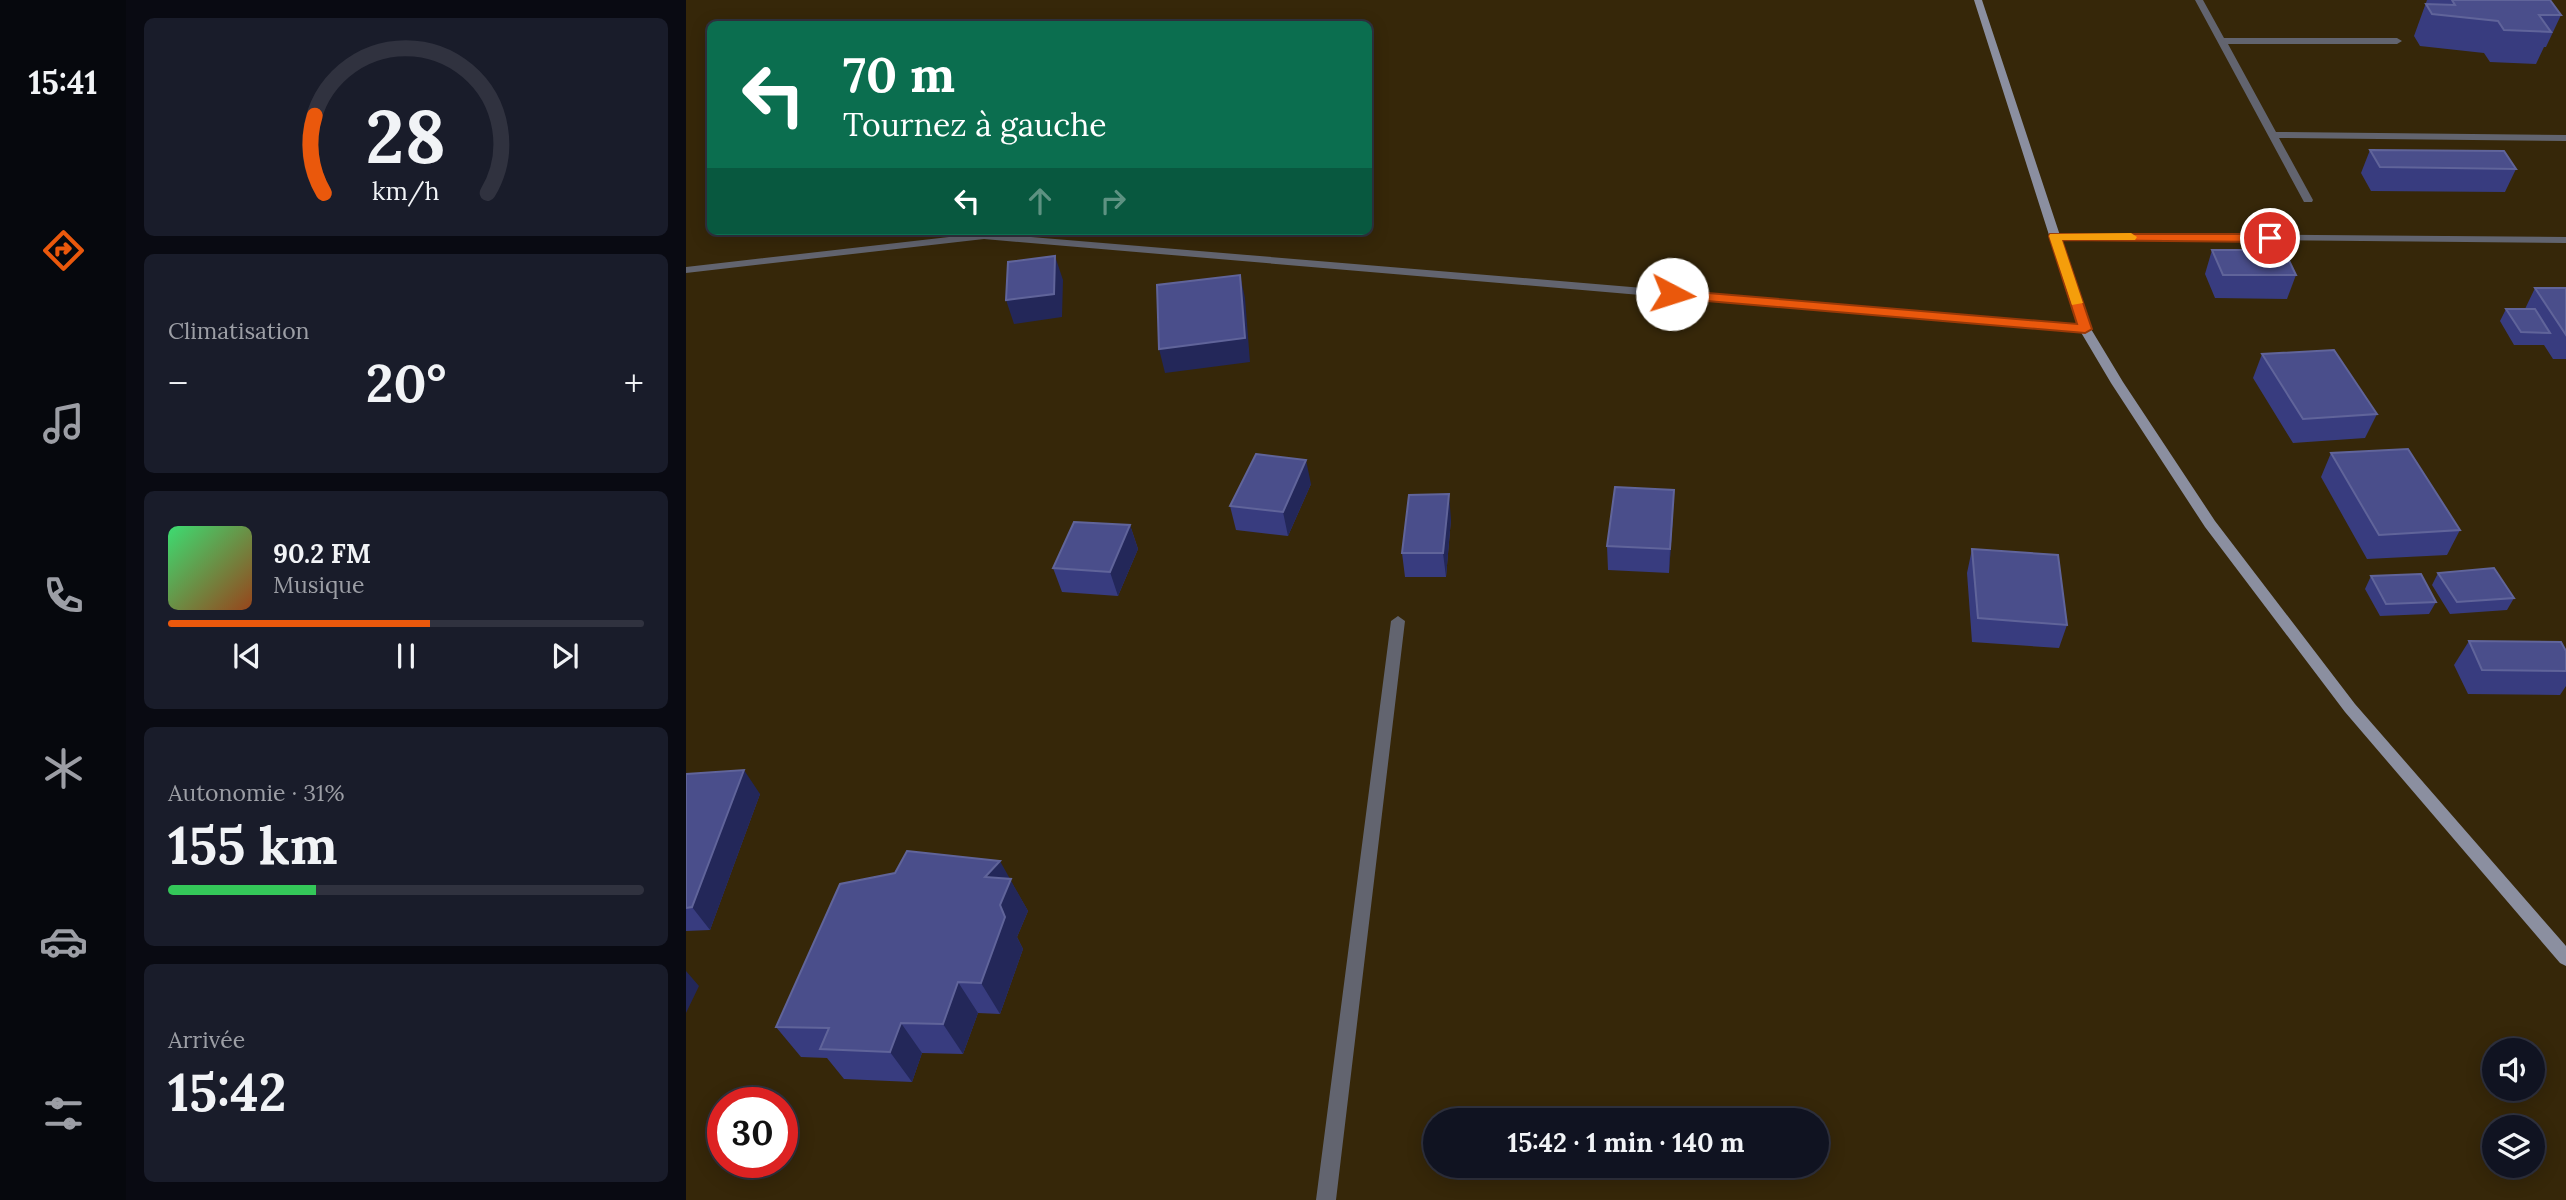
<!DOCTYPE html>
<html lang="fr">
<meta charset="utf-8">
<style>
body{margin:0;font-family:Lora,serif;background:#191c2a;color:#f1f3f6;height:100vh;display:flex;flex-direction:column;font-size:26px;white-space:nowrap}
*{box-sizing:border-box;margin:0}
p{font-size:23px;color:#9c9ea5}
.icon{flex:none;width:38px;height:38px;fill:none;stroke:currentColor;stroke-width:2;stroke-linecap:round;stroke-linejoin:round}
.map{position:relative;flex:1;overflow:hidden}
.side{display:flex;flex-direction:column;gap:18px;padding:18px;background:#090a12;width:560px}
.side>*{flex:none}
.top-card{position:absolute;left:21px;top:21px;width:665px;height:214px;border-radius:10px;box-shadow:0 4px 18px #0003,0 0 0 2px #30323f;background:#0b6e4f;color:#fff;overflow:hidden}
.fabs{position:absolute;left:1796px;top:1038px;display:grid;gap:14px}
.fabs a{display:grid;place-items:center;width:63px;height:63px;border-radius:50%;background:#101321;box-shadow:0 4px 18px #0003,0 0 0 2px #30323f;font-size:35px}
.speed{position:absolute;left:21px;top:1087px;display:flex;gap:14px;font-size:35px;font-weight:700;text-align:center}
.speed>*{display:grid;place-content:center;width:91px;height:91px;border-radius:50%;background:#101321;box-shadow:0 4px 18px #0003,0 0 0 2px #30323f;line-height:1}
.speed .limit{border:10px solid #d22;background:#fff;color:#111}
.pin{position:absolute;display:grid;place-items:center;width:60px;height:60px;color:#fff;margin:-30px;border:4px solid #fff;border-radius:50%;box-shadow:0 2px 7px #0007}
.me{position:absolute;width:77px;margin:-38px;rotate:95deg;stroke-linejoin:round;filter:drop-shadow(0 0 5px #0008)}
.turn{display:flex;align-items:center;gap:24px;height:147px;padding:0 21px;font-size:32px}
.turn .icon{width:91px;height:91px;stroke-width:2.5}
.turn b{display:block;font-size:49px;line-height:60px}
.lanes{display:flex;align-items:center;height:66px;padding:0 21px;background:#0003;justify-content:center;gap:35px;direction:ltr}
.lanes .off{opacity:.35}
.big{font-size:52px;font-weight:700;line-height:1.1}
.side .widget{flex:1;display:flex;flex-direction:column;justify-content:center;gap:10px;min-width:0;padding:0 24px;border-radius:10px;background:#191c2a}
.side .dial{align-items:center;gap:0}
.dial svg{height:182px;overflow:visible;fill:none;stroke:#30323f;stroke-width:7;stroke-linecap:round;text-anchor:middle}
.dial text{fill:#f1f3f6;stroke:none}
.song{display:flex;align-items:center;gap:21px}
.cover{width:84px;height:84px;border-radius:10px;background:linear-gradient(135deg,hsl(140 70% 55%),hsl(20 70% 35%))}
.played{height:7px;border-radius:4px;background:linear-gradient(90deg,#ea580c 55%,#30323f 55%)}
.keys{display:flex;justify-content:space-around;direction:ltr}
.heat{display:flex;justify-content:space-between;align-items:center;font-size:38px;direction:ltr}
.charge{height:10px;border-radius:5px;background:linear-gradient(90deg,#34c759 31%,#30323f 0)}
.trip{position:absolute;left:737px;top:1108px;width:406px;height:70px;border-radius:35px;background:#101321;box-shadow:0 4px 18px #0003,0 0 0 2px #30323f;font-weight:700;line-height:70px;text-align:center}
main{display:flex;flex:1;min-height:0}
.tabs{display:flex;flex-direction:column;width:126px;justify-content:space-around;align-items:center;background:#06080d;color:#9c9ea5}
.tabs .icon{width:49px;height:49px}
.tabs .on{color:#ea580c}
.tabs b{font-size:32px;color:#f1f3f6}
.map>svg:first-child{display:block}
.green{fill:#362709;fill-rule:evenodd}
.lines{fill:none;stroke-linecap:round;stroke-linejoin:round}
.lane{fill:#62646f;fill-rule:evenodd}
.street{fill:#62646f;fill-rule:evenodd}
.secondary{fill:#8b8fa0;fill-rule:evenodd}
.wall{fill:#383c7f}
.shaded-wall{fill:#232759}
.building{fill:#4a4e8b;stroke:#60649a;stroke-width:2}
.route{fill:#ea580c;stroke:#983908;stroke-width:2}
.slow{fill:#f59e0b}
</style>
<main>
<nav class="tabs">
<b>15:41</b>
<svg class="icon on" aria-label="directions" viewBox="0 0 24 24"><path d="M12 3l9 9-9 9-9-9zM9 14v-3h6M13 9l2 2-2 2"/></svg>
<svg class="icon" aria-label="music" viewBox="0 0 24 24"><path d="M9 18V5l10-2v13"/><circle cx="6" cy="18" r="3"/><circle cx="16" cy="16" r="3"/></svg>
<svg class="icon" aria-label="phone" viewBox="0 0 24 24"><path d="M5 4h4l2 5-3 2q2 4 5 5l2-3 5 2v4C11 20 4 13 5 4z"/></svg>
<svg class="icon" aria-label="climate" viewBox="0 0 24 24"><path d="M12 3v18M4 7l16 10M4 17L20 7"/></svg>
<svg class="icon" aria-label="car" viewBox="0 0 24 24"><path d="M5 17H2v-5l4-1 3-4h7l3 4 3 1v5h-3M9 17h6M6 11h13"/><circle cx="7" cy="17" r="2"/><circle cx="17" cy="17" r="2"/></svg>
<svg class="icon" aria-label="filters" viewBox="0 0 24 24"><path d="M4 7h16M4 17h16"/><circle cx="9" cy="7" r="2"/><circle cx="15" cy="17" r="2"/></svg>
</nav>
<section class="side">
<div class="widget dial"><svg viewBox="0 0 100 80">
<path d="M14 69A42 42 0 1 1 86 69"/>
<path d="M14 69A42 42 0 0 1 10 35" stroke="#ea580c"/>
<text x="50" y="56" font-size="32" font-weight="700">28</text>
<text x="50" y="72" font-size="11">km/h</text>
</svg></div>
<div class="widget"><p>Climatisation</p>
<div class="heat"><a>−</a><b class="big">20°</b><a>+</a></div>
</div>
<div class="widget">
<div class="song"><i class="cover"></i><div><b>90.2 FM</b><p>Musique</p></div></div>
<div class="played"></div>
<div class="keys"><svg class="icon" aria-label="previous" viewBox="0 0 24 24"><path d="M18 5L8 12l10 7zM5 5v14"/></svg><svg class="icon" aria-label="pause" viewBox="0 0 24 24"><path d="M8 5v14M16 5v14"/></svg><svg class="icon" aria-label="next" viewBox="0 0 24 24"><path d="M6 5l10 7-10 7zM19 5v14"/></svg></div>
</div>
<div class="widget"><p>Autonomie · 31%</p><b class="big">155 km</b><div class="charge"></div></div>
<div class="widget"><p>Arrivée</p><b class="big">15:42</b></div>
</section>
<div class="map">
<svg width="1880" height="1200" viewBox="0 0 1880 1200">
<rect width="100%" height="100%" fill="#16192c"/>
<path class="green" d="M0,0H1880V1200H0ZM24,24H682V231H24ZM1808,1050H1846V1088H1808ZM37,1102H96V1162H37ZM749,1120H1130V1166H749ZM1808,1127H1846V1166H1808Z"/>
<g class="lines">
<path class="lane" d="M1509,0H1517L1538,38H1711L1716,41L1711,44H1542L1590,132L1880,135V141L1593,138L1627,200L1626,202H1618Z"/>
<path class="street" d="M298,233L1399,325L1405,329L1399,333L298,239L0,273V267Z
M1369,233L1880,237V243L1365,238L1364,236Z
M712,616L719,621L650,1200H630L705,621Z"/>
<path class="secondary" d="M1288,0H1296L1405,329L1437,382L1529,521L1669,704L1880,946V966L1874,963L1659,712L1519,527L1425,383L1393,329Z"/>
</g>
<path class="wall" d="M1741,0H1864L1875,15L1860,47H1858L1850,64L1804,62L1798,53L1734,46L1728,36Z
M1684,150L1830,169L1819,192L1685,191L1675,173Z
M1526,250L1610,275L1601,299L1529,298L1519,274Z
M1849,288H1880V359H1867L1858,345H1828L1814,321L1820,309H1839Z
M1576,354L1691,414L1679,438L1607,443L1567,378Z
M1645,453L1774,530L1761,555L1681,559L1635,477Z
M625,484L602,536L550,530L544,506Z
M987,514L983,573L922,570L921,546Z
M765,519L760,577H719L716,553Z
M444,525L452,549L432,596L376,592L367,568Z
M1286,549L1381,625L1373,648L1286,642L1281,573Z
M1752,573L1828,598L1821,610L1764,614L1746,585Z
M1685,576L1750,602L1743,614L1694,616L1679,589Z
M1783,641L1880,651V686L1874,695L1782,694L1768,665Z
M0,774L74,794L24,930L0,931Z
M323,878L342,911L331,937L337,949L314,1014L292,1013L277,1054L236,1053L226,1082L158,1079L141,1058L115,1057L90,1027Z"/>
<path class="shaded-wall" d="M369,256L377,280L376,317L328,324L320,300Z
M554,275L559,298L564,362L479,373L473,349Z
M620,460L625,484L602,536L597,512Z
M988,490L987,514L983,573L984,549Z
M763,494L765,519L760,577L757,553Z
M444,525L452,549L432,596L424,572Z
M58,770L74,794L24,930L6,907Z
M314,861L342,911L331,937L337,949L314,1014L295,983L299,877Z
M0,971L13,986L0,1013Z
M272,982L292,1013L277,1054L257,1024Z
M215,1023L236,1053L226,1082L204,1052Z"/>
<path class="building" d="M1766,0H1864L1875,15H1853L1865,32L1818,30L1812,21L1746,14L1740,4L1769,5Z
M1684,150L1818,151L1830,169L1694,167Z
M1526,250H1598L1610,275H1537Z
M369,256L368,294L320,300L322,262Z
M554,275L559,338L473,349L471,285Z
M1849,288H1880V335Z
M1820,309H1849L1864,333L1835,332Z
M1648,350L1691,414L1617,419L1576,354Z
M1722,449L1774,530L1693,535L1645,453Z
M570,454L620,460L597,512L544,506Z
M929,487L988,490L984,549L921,546Z
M763,494L757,553H716L723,495Z
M388,522L444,525L424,572L367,568Z
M1286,549L1372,555L1381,625L1292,618Z
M1808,568L1828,598L1771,602L1752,573Z
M1735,574L1750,602L1700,604L1685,576Z
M1783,641L1875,642L1880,651V671L1796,670Z
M58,770L6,907L0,908V774Z
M221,851L314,861L299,877L325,879L314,905L319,917L295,983L272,982L257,1024L215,1023L204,1052L134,1049L143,1028L90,1027L154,884L209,873Z"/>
<path class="route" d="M1364,234H1584L1590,238L1584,242L1376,240L1406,329L1399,333L986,298L980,294L986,290L1391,324L1363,236Z"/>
<path class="slow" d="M1445,233L1451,237L1449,240H1376L1397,303L1386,305L1363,236L1364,234Z"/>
</svg>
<div class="fabs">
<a><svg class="icon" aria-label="sound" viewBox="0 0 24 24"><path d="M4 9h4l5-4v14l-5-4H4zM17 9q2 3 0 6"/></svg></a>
<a><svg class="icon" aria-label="layers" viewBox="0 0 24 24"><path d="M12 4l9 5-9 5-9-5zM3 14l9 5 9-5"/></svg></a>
</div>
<div class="speed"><div class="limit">30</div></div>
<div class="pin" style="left:1584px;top:238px;background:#d93025"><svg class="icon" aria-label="arrive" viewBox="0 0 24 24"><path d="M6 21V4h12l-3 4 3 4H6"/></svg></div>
<svg class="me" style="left:986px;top:294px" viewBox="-20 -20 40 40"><circle r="19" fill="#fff"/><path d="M0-13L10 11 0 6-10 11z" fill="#ea580c"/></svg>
<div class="trip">15:42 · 1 min · 140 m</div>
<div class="top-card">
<div class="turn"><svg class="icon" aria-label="left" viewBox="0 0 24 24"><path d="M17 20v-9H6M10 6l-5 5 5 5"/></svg><div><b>70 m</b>Tournez à gauche</div></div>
<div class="lanes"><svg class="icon" aria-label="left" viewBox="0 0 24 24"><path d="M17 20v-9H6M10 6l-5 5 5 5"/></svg><svg class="icon off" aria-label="ahead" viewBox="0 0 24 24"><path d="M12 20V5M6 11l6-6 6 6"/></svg><svg class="icon off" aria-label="right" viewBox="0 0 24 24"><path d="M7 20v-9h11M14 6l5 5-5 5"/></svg></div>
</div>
</div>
</main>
